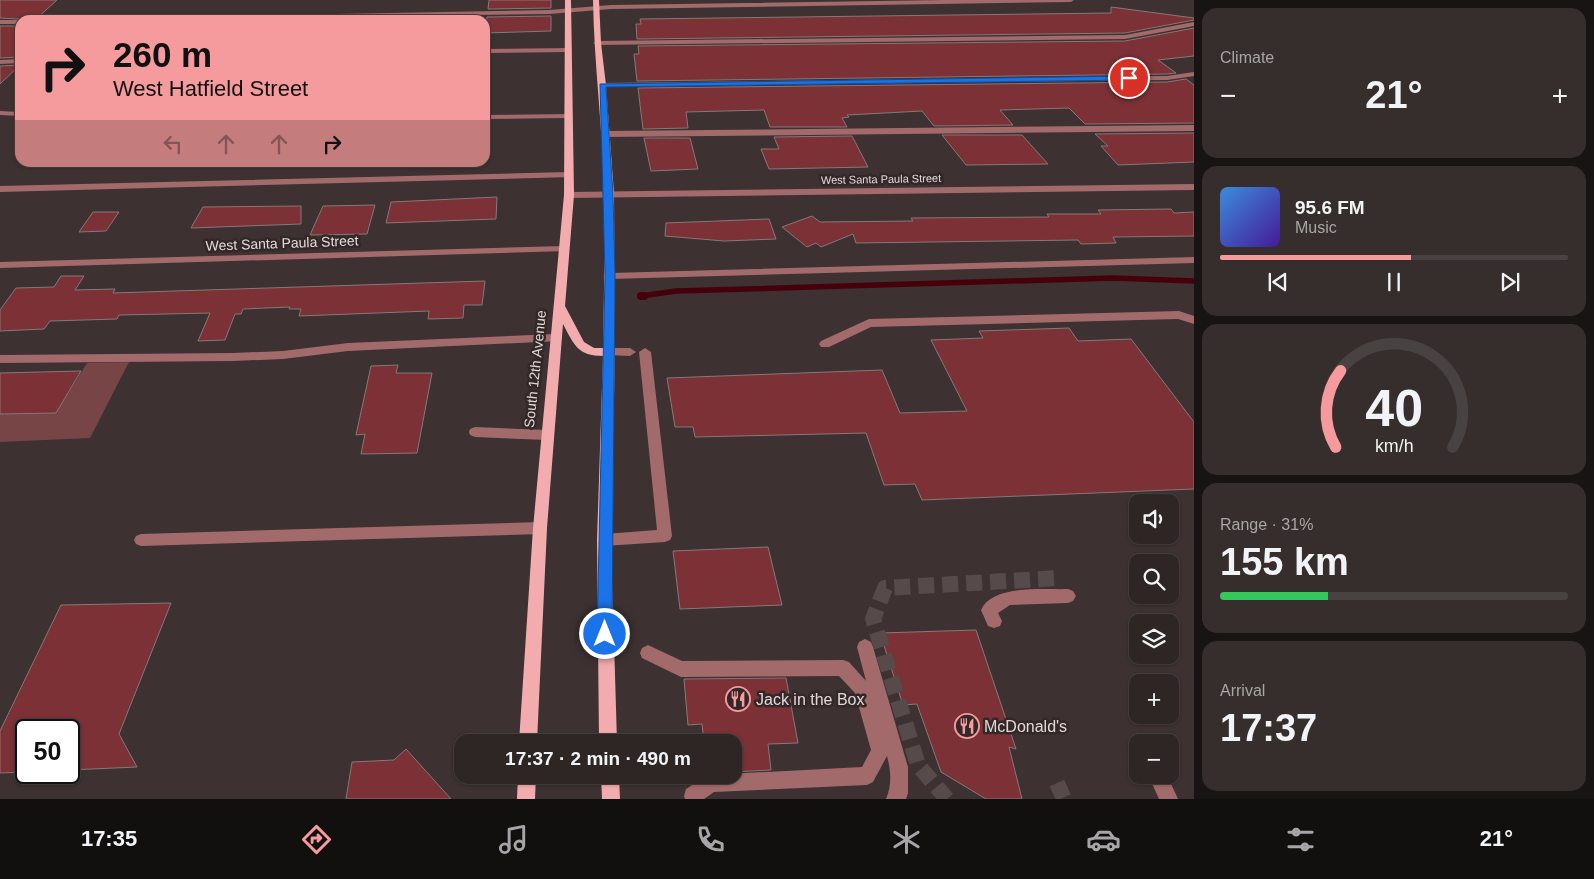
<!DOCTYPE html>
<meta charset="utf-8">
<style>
body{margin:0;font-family:Helvetica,sans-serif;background:#362d2d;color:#f1f3f6;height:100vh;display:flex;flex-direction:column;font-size:19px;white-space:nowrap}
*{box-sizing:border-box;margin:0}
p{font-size:16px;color:#a7a5a7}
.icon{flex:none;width:28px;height:28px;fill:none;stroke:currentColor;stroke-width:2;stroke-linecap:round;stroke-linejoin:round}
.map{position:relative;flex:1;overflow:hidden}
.side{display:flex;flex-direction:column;gap:8px;padding:8px;background:#191414;width:400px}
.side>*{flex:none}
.banner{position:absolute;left:15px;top:15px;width:475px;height:152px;border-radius:15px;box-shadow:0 1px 4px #0004,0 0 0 1px #494242;background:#f59b9d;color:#111;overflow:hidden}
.tools{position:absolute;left:1129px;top:494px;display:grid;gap:10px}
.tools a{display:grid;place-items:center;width:50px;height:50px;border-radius:10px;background:#2e2525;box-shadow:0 1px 4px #0004,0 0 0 1px #494242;font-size:25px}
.speed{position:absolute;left:15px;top:719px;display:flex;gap:10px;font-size:25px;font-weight:700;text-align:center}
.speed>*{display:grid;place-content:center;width:65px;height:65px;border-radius:50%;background:#2e2525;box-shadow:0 1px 4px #0004,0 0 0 1px #494242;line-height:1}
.speed .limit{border:2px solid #111;border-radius:8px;background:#fff;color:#111}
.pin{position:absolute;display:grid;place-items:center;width:42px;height:42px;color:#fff;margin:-21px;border:2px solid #fff;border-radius:50%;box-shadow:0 1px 5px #0007}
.me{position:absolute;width:55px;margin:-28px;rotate:0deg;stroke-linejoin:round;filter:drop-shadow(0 0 4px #0008)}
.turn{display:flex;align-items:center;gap:18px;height:105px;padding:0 15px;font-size:22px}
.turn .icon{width:65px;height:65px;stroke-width:2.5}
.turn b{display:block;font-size:35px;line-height:42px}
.lanes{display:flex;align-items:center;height:48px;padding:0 15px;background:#0003;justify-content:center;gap:25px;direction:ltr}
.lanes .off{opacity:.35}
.big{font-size:38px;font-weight:600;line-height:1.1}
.side .tile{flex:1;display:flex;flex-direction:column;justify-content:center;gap:8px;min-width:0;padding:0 18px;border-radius:15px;background:#362d2d}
.side .dial{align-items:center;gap:0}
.dial svg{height:130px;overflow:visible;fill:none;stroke:#494242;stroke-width:7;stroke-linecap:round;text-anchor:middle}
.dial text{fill:#f1f3f6;stroke:none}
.song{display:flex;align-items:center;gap:15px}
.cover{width:60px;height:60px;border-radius:8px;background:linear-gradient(135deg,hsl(210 70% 55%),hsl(260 70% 35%))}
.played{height:5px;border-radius:2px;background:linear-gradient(90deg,#f59b9d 55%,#494242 55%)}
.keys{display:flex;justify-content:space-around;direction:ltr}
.heat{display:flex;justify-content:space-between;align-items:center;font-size:28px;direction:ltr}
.charge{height:8px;border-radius:4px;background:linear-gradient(90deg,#34c759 31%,#494242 0)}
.trip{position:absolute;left:454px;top:734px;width:288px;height:50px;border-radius:15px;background:#2e2525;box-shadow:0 1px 4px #0004,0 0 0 1px #494242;font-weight:600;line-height:50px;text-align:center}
.tabs{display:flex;height:80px;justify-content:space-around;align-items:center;background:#120f0f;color:#a7a5a7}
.tabs .icon{width:35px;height:35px}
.tabs .selected{color:#f59b9d}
.tabs b{font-size:22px;color:#f1f3f6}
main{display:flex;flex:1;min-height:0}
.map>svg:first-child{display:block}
.green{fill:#774546}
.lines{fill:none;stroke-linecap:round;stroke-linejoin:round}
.stream-far1{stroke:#46000c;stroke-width:5.5}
.stream{stroke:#46000c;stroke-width:8}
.building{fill:#7b3136;stroke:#867978}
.minor-tunnel{stroke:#564a4a;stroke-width:16;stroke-dasharray:16 8;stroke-linecap:butt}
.minor{fill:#a36a6b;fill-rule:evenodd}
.major{fill:#f3acad;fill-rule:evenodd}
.route{fill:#1a73e8;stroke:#114b97}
.labels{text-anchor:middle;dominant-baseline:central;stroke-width:5;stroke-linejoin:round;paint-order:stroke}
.far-street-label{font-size:11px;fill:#e1d9d9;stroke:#332827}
.street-label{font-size:14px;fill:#e1d9d9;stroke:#332827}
.near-poi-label{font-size:16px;fill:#e1d9d9;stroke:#332827;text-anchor:start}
</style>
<main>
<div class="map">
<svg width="1194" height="799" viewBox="0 0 1194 799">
<rect width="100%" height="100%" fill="#3d3131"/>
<path class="green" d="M129,362L90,438L0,442V414L56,413L87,363Z"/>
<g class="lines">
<path class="stream-far1" d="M641,296L676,291L1113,278L1194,281"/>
<path class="stream" d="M641,296H644"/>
</g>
<path class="building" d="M0,0H57L35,20L0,18Z
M489,0H551V8L488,9Z
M1111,7L1194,18V20L1125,33L637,39L636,24H641L640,19L1111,13Z
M551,16V31L485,33L487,17Z
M0,26H20V57L0,58Z
M1194,28V56L1158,60L1176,73L1167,74L637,81L634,54H639L638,46L1125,41Z
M0,66L20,65L0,84Z
M1186,79L1194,85V123L1085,124L1069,108L1000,110L1013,125L934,126L922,111L847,115L849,117L842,118L847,127H770L764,110L686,112L688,128L643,129L638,88L1167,82Z
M1194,133V162L1118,165L1101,146H1108L1095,134Z
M942,135H1022L1048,164L966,165Z
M852,136L868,167L769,169L761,149H779L774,137Z
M644,138H690L698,169L651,171Z
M497,197L496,219L386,223L391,202Z
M375,205L367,234L310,235L323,206Z
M301,206V224L191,228L203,207Z
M1171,209L1174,213L1194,212V236L1113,237L1116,243L1081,244L1078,240L856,243L853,234L821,247L816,243L807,247L782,227L812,216L820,222L913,221L911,218L1049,217L1047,214H1101L1098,210Z
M93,212H119L106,231L79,232Z
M769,219L776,239L724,241L665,236L666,223Z
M61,276H84L75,290L115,289L113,293L485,281L482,305H464L463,318L428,319L429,311L299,316L301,309H289L290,307L243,309L241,314H235L225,340L198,341L210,313L119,315L117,319L50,321L44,329L0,331V310L16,288L54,287Z
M1069,328L1078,341L1131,339L1194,422V489L922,500L915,484L884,485L866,433L695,437L693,427H675L667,378L882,370L900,413L967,411L931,340L983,338L979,331Z
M398,365L396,373H432L417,453L361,454L365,434L356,435L371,366Z
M81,371L56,413L0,414V373Z
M768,547L782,605L680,609L673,551Z
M171,603L119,734L137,767L69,770V730H26V772L0,773V731L61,605Z
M976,630L1016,749L1009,747L1022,799H986L941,772L917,704L903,705L880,633Z
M786,678L798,743L768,744L771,770L732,772V742H704L702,724L688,725L684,679Z
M406,749L451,799H346L352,762L394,760Z"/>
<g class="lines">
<path class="minor-tunnel" d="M1057,783L1064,799
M947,799L918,765L873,619L885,588L1059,578"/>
<path class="minor" d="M944,0H1074L1071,2L611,9L549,14L110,20L113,18L549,10L611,5Z
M0,20H20V24H0Z
M1194,22V26L1125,39L597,45L593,43L597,41L1125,35Z
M571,48L572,50L568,52L485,53V49Z
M20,59V63L0,64V60Z
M1194,72V76L1167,80L602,87L598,85L602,83L1167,76Z
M0,111L20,112V116L0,115Z
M570,114L571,116L567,118L485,119V115Z
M1194,125V131L605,137L601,134L605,131Z
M569,172L572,173V177L0,192V186Z
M1194,184V190L569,198L564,195L569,192Z
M564,246L568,247V251L0,268V262Z
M1194,257V263L610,279L605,276L610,273Z
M1179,311L1194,316V324L1178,319L871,327L829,347H821L819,344L821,341L869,319Z
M556,334L562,338L560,341L348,351L283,359L233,361L0,363V355L233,353L283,351L348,343Z
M609,348H630L636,352L630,356L605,355L603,352Z
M645,348L651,352L672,536L670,540L665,542L604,546L599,544L597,540L599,536L604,534L657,530L639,352Z
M475,427L547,430L552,432L554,435L552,438L547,440L475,437L470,435L469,432L470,429Z
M540,522L545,524L547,528L545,532L540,534L141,546L136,544L134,540L136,536L141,534Z
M1068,589L1073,591L1076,596L1073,601L1068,603L1010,605L998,613L1002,621L1000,626L994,628L988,626L981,610C993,584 1044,590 1068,589Z
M865,639L871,642L873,647L908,767V793L906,799H886C892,785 891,771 887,756L873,782L867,785L714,792L704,799H685L684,796L686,789L708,775L862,767L871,750L855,693L839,676L681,677L642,658L640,653L642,648L648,645L682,661L843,660L849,662L866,681L857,647L859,642Z
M1152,775H1167L1178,799H1159L1150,779Z"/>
<path class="major" d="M565,0H571L574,195L565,306L584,342L594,348H603C604,297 605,246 604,195C603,130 594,65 593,0H599L601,43L606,85L614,194L615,352L611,540L617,742H599L597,540L603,356C578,356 574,345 563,324L547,528L537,742H519L533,528L564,195Z
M518,775H536L535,799H517Z
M601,775H619L620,799H602Z"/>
</g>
<path class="route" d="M1129,76L1132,80L606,87L613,194L615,276L612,634L610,639L605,641L599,639L597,634L605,276L600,84Z"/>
<defs>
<symbol id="restaurant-ring" viewBox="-11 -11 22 22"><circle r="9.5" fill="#332827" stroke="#f59b9d" stroke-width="1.5"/><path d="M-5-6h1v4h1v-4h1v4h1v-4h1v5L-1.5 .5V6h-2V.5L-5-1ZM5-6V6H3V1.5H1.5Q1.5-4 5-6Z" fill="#f59b9d"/></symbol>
</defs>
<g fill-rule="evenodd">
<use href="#restaurant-ring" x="724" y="685" width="28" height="28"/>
<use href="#restaurant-ring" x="953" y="712" width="28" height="28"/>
</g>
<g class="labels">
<g class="far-street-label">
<text transform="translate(881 179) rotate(-1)">West Santa Paula Street</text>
</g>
<g class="street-label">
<text transform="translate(282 243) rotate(-2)">West Santa Paula Street</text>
<text transform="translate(535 369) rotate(-84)">South 12th Avenue</text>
</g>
<g class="near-poi-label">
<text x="756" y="699">Jack in the Box</text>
<text x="984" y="726">McDonald's</text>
</g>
</g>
</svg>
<div class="tools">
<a><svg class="icon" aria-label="sound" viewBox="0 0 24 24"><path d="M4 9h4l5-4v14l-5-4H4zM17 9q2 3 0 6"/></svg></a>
<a><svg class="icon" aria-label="search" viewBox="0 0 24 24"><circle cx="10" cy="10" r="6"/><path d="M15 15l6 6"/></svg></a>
<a><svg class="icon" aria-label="layers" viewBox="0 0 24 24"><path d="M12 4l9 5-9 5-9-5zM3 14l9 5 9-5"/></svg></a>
<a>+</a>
<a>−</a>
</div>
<div class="speed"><div class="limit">50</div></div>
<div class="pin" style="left:1129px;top:78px;background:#d93025"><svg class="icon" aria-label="arrive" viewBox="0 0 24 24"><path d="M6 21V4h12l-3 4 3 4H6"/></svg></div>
<svg class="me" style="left:605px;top:634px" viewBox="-20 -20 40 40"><circle r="17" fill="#1a73e8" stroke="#fff" stroke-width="3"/><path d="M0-11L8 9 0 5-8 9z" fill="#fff"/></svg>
<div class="trip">17:37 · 2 min · 490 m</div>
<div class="banner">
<div class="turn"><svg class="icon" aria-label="right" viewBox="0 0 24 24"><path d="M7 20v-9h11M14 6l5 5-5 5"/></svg><div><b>260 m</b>West Hatfield Street</div></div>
<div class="lanes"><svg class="icon off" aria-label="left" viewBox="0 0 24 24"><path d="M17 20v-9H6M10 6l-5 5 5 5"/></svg><svg class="icon off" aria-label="ahead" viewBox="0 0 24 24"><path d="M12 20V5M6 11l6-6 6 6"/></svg><svg class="icon off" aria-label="ahead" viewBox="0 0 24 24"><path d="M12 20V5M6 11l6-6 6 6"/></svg><svg class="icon" aria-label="right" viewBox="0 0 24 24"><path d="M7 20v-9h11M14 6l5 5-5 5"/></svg></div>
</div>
</div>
<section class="side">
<div class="tile"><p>Climate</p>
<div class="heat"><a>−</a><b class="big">21°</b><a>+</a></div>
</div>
<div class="tile">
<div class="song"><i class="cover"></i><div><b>95.6 FM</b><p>Music</p></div></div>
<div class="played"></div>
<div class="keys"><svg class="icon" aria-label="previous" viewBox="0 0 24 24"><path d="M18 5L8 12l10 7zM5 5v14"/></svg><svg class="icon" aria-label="pause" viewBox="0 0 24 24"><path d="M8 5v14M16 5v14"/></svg><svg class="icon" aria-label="next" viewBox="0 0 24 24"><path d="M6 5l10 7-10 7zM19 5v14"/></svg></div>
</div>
<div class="tile dial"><svg viewBox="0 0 100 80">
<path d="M14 69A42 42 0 1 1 86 69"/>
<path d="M14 69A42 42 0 0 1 17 22" stroke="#f59b9d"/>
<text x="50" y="56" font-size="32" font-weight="700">40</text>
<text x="50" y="72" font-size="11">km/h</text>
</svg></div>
<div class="tile"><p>Range · 31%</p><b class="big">155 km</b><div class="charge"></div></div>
<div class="tile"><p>Arrival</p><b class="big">17:37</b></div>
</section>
</main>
<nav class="tabs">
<b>17:35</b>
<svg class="icon selected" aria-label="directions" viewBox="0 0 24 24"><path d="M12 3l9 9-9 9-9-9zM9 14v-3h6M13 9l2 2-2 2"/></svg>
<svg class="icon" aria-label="music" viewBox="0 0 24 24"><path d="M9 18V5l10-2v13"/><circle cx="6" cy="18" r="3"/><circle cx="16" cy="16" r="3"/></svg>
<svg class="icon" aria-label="phone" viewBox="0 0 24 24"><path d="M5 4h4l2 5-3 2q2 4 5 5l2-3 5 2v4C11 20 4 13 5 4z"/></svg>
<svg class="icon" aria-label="climate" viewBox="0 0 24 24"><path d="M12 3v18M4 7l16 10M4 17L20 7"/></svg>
<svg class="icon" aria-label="car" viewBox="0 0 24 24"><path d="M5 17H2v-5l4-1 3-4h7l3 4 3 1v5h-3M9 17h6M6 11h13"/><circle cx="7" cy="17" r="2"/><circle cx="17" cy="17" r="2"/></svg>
<svg class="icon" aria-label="filters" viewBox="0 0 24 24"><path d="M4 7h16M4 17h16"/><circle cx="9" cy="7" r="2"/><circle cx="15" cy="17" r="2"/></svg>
<b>21°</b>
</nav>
